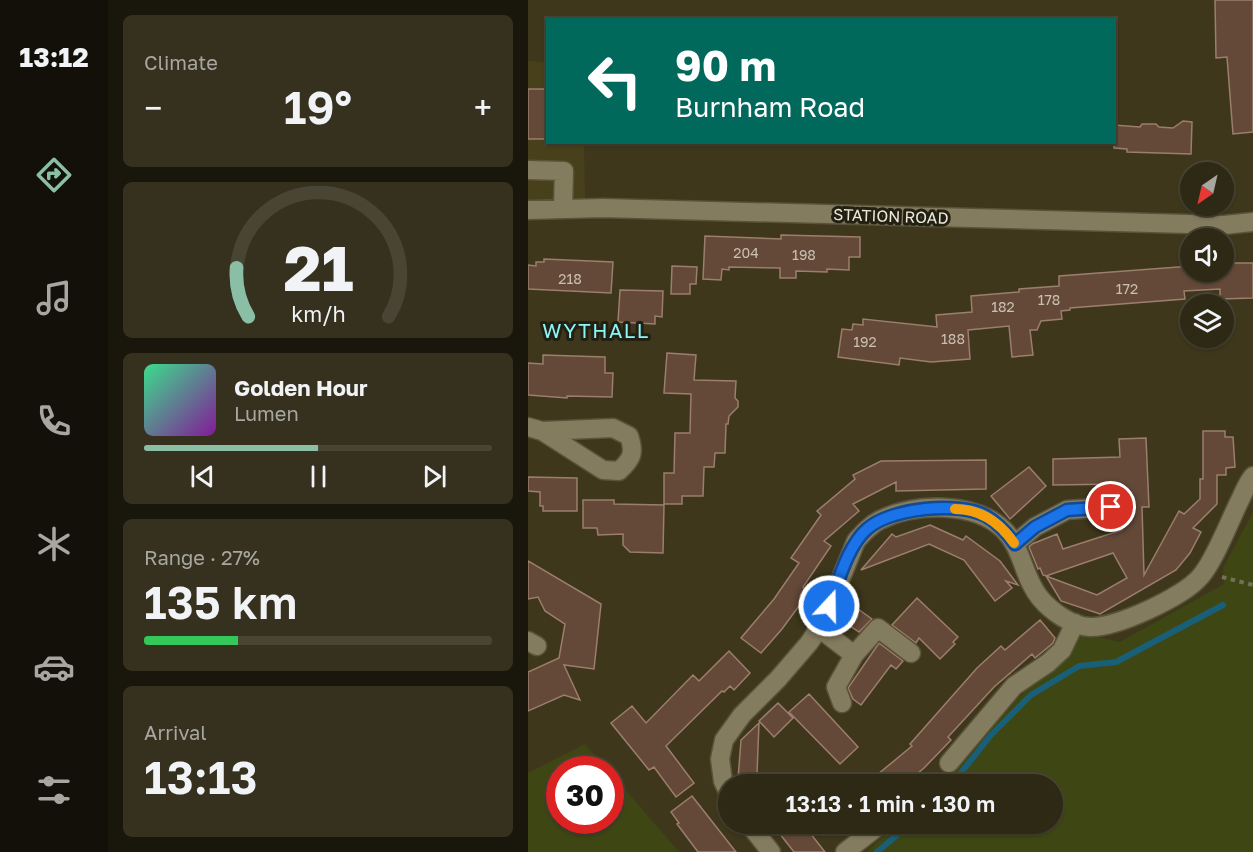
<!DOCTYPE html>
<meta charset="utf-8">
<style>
body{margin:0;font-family:"Golos Text",sans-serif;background:#36311e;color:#f1f3f6;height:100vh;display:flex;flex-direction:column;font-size:22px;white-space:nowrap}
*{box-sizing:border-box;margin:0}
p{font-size:20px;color:#a7a6a0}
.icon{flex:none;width:33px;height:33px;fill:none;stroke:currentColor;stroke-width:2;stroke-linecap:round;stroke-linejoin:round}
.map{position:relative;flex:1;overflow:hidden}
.side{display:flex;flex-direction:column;gap:15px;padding:15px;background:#19170c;width:420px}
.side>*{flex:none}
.top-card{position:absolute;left:18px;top:18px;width:570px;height:126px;border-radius:0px;box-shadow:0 2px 4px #0004,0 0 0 2px #494534;background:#00695c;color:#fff;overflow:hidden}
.needle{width:39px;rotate:214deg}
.tools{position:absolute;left:652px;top:162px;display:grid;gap:12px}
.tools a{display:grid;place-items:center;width:54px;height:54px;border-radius:50%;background:#2e2915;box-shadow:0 2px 4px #0004,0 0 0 2px #494534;font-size:30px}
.speed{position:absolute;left:18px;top:756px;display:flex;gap:12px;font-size:30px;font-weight:700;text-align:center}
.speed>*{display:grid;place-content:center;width:78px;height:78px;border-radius:50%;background:#2e2915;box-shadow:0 2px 4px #0004,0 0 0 2px #494534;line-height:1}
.speed .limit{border:9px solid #d22;background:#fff;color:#111}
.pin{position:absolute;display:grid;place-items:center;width:51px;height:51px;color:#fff;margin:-26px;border:3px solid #fff;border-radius:50%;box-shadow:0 2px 6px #0007}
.me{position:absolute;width:66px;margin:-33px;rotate:21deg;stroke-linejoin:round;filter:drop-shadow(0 0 4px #0008)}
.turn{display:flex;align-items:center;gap:21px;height:126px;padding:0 30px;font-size:27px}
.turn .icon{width:78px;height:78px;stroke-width:2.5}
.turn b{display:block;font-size:42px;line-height:51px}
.big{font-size:45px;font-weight:600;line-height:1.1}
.side .tile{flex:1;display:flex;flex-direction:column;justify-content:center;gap:9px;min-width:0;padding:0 21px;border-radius:9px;background:#36311e}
.side .dial{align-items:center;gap:0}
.dial svg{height:156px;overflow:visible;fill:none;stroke:#494534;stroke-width:7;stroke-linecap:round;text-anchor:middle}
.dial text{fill:#f1f3f6;stroke:none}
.song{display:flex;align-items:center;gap:18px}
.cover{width:72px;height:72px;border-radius:9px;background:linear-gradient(135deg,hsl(150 70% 55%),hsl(290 70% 35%))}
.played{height:6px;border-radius:3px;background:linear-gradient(90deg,#8abfa5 50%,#494534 50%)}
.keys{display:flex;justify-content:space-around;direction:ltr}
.heat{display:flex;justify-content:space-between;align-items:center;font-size:33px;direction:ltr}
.charge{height:9px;border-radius:4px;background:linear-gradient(90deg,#34c759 27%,#494534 0)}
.trip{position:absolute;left:190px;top:774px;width:345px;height:60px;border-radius:30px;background:#2e2915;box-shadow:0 2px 4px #0004,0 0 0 2px #494534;font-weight:600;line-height:60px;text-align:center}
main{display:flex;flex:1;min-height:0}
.tabs{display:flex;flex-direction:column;width:108px;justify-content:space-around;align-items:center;background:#121008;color:#a7a6a0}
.tabs .icon{width:42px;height:42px}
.tabs .on{color:#8abfa5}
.tabs b{font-size:27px;color:#f1f3f6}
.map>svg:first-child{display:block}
.built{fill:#483f1b}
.green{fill:#3e4714}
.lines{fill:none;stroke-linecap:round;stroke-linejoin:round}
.stream{stroke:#1a5f78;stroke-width:6}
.building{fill:#644939;stroke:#9b7e6d;stroke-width:1.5}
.minor-casing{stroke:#59533a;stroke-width:21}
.path{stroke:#756f58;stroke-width:4;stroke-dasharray:4.5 4.5;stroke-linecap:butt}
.minor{stroke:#847c5f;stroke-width:18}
.route-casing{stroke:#114b97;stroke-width:15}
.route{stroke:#1a73e8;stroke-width:10}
.slow{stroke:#f59e0b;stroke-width:10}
.labels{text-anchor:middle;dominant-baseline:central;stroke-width:6;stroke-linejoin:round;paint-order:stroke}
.number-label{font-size:14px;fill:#cac0b0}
.street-label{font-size:16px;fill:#ece8d8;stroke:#221f13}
.quarter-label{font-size:20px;letter-spacing:1.5px;fill:#8bf7f5;stroke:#221f13}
</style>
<main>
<nav class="tabs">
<b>13:12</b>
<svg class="icon on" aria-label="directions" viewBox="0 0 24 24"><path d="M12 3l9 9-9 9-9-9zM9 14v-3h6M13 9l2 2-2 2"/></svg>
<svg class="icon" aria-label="music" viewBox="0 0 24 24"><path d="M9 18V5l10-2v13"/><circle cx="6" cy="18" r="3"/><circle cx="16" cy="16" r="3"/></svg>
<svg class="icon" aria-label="phone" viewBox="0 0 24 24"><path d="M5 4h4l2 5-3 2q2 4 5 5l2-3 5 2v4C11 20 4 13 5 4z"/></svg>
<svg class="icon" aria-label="climate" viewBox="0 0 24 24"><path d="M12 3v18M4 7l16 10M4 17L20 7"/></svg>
<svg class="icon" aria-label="car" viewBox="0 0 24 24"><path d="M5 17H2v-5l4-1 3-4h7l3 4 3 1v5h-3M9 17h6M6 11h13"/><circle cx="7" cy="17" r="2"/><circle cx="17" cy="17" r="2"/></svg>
<svg class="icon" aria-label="filters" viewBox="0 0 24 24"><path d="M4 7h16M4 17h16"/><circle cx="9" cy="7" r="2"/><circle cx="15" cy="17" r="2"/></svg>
</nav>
<section class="side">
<div class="tile"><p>Climate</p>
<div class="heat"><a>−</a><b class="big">19°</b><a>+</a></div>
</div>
<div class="tile dial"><svg viewBox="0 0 100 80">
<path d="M14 69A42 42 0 1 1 86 69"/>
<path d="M14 69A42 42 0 0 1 8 44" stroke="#8abfa5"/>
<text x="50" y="56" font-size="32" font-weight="700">21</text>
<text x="50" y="72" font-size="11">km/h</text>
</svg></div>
<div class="tile">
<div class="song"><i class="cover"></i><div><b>Golden Hour</b><p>Lumen</p></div></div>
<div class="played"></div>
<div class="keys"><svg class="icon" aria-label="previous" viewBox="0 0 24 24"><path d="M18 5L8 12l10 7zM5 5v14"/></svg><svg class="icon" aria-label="pause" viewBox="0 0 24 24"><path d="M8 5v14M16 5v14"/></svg><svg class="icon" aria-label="next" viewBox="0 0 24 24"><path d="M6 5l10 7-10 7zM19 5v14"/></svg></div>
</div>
<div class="tile"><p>Range · 27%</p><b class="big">135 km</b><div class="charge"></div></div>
<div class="tile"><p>Arrival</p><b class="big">13:13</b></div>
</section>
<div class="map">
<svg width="725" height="852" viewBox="0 0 725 852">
<rect width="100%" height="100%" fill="#3e371c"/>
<path class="built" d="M0,61L19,62L20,142L56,143L57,201L0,200Z"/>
<path class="green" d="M725,512V852H338L370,824H525V784H411L551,633L592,642L696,584L695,568Z
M57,744L79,769L32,770V820H82L83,773L151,852H0V773Z"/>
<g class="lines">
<path class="stream" d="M424,784L463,735L503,695L551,666L588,662L695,605
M349,852L382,824"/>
</g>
<path class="building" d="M687,0H725V132L705,134L699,57L688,58Z
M0,89H20V139H0Z
M655,121L664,122L663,154L599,152V149L586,148V125L612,127L614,124H628L631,127L645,128Z
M253,235L332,237V257H321V270L299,269V272L268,271V278H252V268L201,267V270L194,269L193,280L175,279L177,236L253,239Z
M16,259L85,262L83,293L0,289V265L8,266V262H16Z
M696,263H725V298L692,299V289L656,291L657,299L542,308V310L533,311L534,319L513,321L509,330H502L505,355L484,357L481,326L440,330L442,359L403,362L372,358L371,365L310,357L314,329L324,330L325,324L335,325V319L409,327L408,315L444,312L443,296L491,292V289L531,286V276L663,266V272H696Z
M144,266L169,267L168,284H162V294H143Z
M92,290L135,291L134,317L127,316V324L90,322Z
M139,353L168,355L166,380L208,381L207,398L210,401V407L201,416L200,424H198L197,453H187L186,467H176L175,496H154V504H136V473H146L147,433H162L163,394L136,393Z
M15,355L77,357V373H85L84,397L39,396V398L0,395V363L15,364Z
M675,431H697V437H705L707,467L698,468V475H689V504L665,528L673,532L662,553L648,570L572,614L533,601L518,576L569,595L599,578L585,553L518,576L515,575L512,568L510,569L501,547L504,544L529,534L535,549L594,530L592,484L525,485V459L592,457L591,439L618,438L621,507H614L616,575L651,511L656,514L672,499V479H675Z
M458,460V489L368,491V482L325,504L331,511L296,541L303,546L275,587L282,591L254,629L233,653L213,638L246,599L271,563L263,558L293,515L289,511L327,479L325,475L353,461Z
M501,467L518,486L482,519L463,496Z
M0,477L49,478V511H15V506H12V492L0,491Z
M55,500H86V504L136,505L135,553L102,552L95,545V534L70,535L69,528H55Z
M402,525L435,540L438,536L472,561L490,585L478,581L484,588L467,601L436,560L401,544L333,570L364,534L368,537Z
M0,561L73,604L66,669L36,665L52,700L36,695L0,711V672L31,658L37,624L17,611L10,597L0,599Z
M389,598L430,637L425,642L427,644L412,659L391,638L388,643L364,625Z
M323,604L344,619L331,632L312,619Z
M512,620L527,638L525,643L507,658L504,654L466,687L420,737L423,740L396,768L377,784H338L384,746L382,744L449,668L473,646L477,650Z
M351,643L375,661L368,669L363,665L333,705L325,699L320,688Z
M201,651L222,673L206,690L202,686L196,692L194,691L138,746L166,783L148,797L126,767L121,770L83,723L104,706L118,723L165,675L171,681Z
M281,694L330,747L312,764L261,712Z
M250,703L265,718L246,737L231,721Z
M231,723L229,774L237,784H214L210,779L213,740Z
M164,796L208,852H170L149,824L151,823L143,812Z
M244,824H275L297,852H266Z"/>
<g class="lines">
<defs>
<path id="minor" d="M0,170L36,171L35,208
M0,210L75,208L696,225L725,222
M0,427L14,431L75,470L91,471C104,459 107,453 101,436L85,428L14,431
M487,544L507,527L539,510L583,507
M291,628L326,655L308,687L314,703
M0,641L9,646
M326,655L350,628L383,653
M421,763L486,686L520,663L534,650L547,623
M201,794L195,781L192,759L196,740L214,715L250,679L281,643L295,622L328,541C335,533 342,525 352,520C387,503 447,501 476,530C495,549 495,577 512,598C523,611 543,626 562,627C588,628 655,597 672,577C686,562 702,520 712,500C716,492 719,483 725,476
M221,824L243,852
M317,852L353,824"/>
</defs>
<use href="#minor" class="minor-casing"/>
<path class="path" d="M694,577L725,585
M401,784L410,775"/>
<use href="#minor" class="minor"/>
</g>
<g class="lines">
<defs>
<path id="route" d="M301,606C310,583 320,545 339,529C362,508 431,501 458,516C470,523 479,533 487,544L507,527L539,510L583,507"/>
</defs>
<use href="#route" class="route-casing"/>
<use href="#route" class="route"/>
<path class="slow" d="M427,509C453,509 472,523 486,543"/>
</g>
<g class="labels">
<g class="number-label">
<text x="218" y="252">204</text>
<text x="276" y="254">198</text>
<text x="42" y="278">218</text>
<text x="599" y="288">172</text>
<text x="521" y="299">178</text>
<text x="475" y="306">182</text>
<text x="425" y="338">188</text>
<text x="337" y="341">192</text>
</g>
<g class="street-label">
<text transform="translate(363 216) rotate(2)">STATION ROAD</text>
</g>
<g class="quarter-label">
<text x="68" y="330">WYTHALL</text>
</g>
</g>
</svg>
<div class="tools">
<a><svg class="needle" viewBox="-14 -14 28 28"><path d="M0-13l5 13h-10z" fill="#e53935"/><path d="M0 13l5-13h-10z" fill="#a7a6a0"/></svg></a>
<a><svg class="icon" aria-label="sound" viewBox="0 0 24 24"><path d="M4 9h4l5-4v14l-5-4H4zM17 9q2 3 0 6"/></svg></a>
<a><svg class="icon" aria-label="layers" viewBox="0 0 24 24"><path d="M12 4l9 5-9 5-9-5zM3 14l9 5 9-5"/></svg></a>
</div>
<div class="speed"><div class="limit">30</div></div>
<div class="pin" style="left:583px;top:507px;background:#d93025"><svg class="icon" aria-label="arrive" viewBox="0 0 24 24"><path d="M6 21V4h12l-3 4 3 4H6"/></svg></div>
<svg class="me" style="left:301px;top:606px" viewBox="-20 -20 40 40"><circle r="17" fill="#1a73e8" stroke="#fff" stroke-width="3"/><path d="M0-11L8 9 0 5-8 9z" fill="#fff"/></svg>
<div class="trip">13:13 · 1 min · 130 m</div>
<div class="top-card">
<div class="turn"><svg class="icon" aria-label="left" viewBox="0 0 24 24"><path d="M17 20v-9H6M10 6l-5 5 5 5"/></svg><div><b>90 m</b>Burnham Road</div></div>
</div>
</div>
</main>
